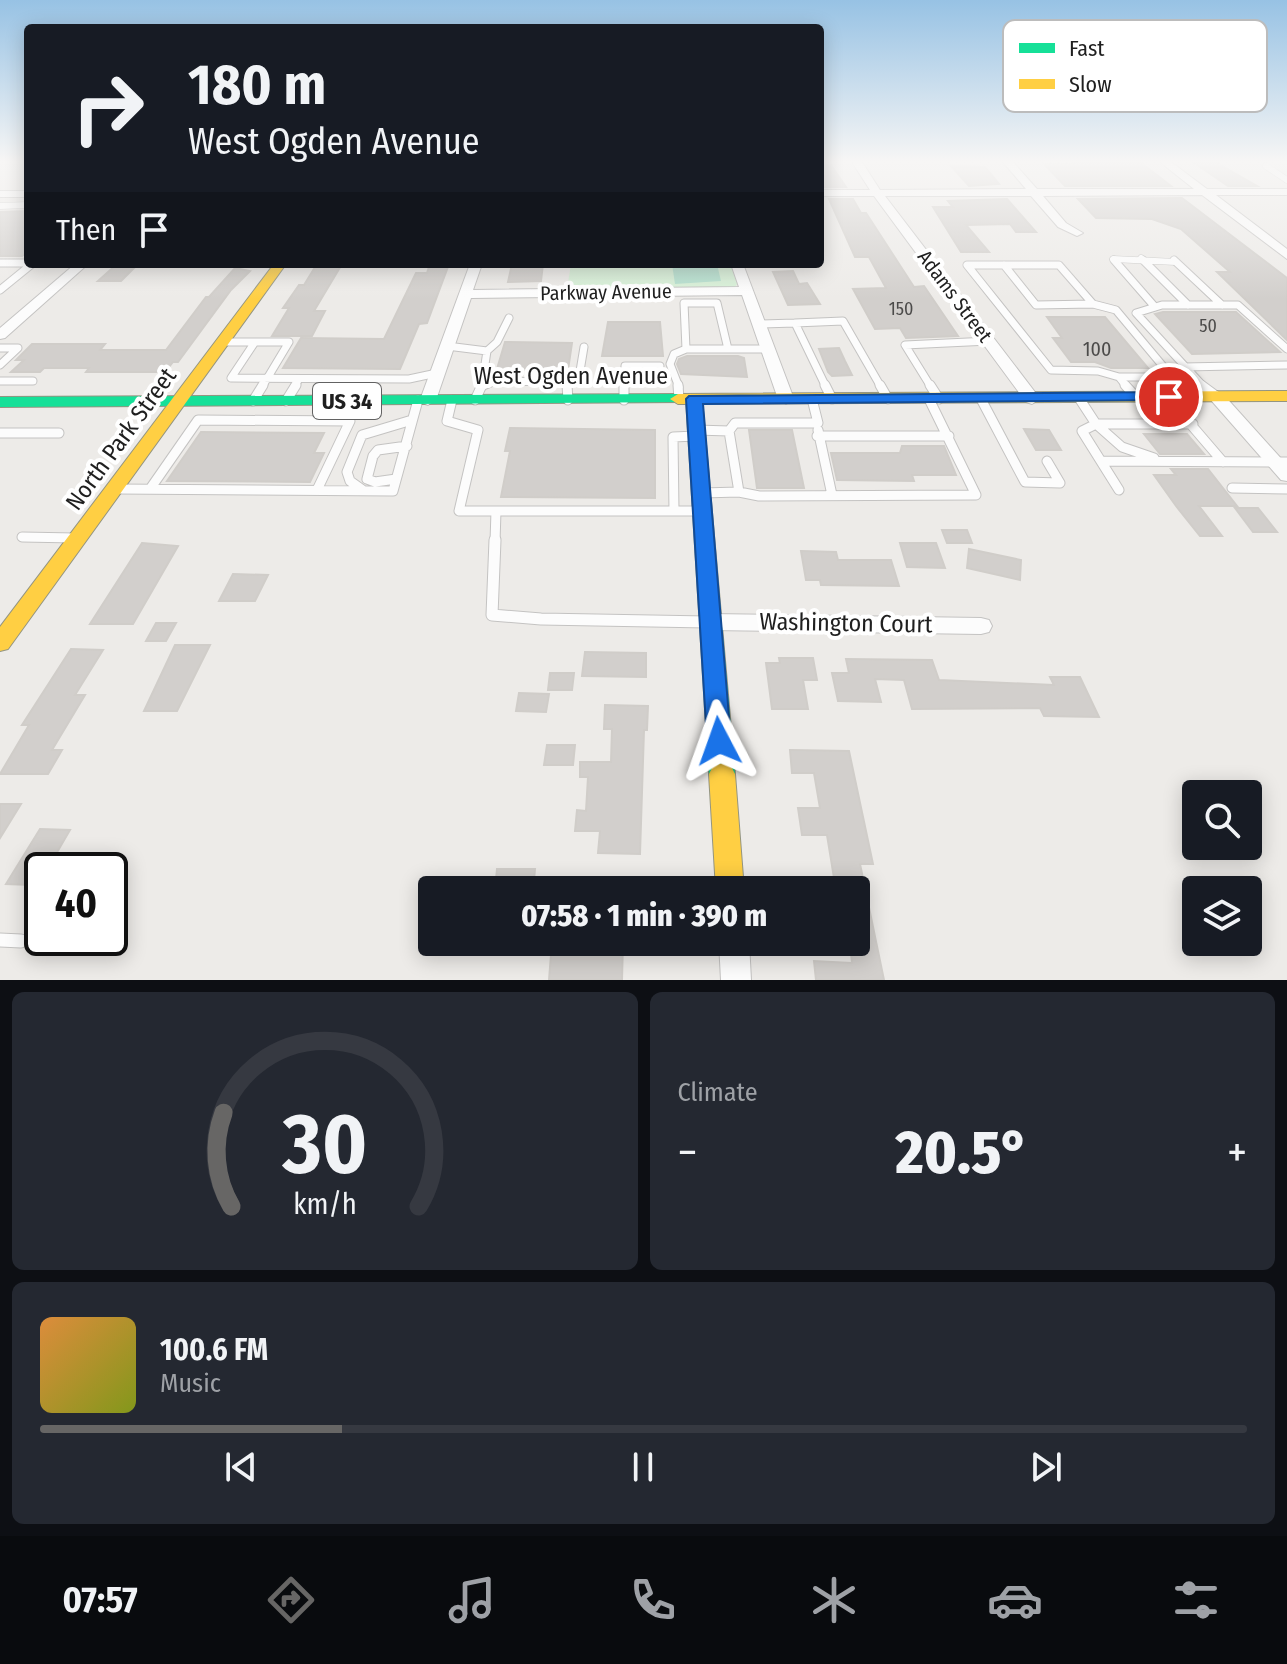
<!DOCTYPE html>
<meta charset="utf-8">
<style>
body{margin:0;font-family:"Fira Sans Condensed",sans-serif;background:#242831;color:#f1f3f6;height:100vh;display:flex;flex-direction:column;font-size:30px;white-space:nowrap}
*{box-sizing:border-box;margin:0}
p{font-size:26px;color:#9ea1a6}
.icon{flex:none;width:44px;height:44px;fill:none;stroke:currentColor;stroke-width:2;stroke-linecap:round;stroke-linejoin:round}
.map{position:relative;height:980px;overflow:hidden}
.panel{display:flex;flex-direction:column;gap:12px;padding:12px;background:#0d0f14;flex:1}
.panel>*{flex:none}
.banner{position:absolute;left:24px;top:24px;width:800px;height:244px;border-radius:8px;box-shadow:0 4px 20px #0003;background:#171b24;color:#f1f3f6;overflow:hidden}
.tools{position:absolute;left:1182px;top:780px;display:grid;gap:16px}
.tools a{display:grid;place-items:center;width:80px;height:80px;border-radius:8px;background:#171b24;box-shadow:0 4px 20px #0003;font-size:40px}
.speed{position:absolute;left:24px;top:852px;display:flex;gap:16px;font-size:40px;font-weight:700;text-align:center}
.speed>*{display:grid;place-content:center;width:104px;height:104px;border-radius:50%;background:#171b24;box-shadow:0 4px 20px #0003;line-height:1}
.speed .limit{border:4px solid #111;border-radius:12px;background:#fff;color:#111}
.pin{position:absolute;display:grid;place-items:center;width:68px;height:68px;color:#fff;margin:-34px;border:4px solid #fff;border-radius:50%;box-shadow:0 2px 8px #0007}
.me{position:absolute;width:88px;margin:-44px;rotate:356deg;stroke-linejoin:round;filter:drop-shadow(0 0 6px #0008)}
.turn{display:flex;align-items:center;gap:28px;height:168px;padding:0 32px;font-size:36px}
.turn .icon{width:104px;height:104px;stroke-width:2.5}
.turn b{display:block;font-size:56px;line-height:68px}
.then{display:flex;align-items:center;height:76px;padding:0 32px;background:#0003;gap:16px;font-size:30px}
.big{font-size:60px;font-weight:800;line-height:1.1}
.panel .widget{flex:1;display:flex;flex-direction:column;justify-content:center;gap:12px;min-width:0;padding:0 28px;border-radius:12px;background:#242831}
.panel .dial{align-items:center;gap:0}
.dial svg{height:208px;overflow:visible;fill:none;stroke:#363941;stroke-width:7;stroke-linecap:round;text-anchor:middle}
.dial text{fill:#f1f3f6;stroke:none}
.song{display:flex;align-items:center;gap:24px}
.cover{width:96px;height:96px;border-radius:12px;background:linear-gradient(135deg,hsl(30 70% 55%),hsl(70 70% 35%))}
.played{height:8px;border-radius:4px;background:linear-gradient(90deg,#676665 25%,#363941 25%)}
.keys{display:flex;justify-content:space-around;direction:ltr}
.heat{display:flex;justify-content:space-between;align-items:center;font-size:44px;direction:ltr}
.panel .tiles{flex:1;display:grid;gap:12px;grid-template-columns:1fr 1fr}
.widget:last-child{grid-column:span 2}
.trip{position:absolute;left:418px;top:876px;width:452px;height:80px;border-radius:8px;background:#171b24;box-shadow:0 4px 20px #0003;font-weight:800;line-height:80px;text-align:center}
.dock{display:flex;height:128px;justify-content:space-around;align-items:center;background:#090b0e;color:#9ea1a6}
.dock .icon{width:56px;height:56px}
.dock .current{color:#676665}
.dock b{font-size:36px;color:#f1f3f6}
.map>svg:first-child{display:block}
.park{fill:#d8f1d8}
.pitch{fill:#b6e1cf}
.building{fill:#d2cfcc;stroke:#d0cdc9;stroke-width:2}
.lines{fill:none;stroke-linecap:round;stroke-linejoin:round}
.lane-far4-casing{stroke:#c4c3c2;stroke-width:7}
.lane-far3-casing{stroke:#c4c3c2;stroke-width:9}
.lane-far2-casing{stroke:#c4c3c2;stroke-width:11}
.lane-far1-casing{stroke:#c4c3c2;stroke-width:13}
.lane-casing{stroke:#c4c3c2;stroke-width:15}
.street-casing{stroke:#c4c3c2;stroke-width:2}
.fast-casing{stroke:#949581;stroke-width:2}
.slow-casing{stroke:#949581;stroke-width:2}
.lane-far4{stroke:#fcfcfc;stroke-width:6}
.lane-far3{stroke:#fcfcfc;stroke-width:7}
.lane-far2{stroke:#fcfcfc;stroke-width:9}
.lane-far1{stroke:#fcfcfc;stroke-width:11}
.lane{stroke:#fcfcfc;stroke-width:13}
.street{fill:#fcfcfc;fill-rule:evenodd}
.fast{fill:#16e098;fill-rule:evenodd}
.slow{fill:#ffcf43;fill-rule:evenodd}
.route{fill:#1a73e8;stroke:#114b97;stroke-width:2}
.labels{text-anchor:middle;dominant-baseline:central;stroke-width:8;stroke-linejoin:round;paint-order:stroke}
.far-number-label{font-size:18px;fill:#4c4b4a}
.far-street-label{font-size:20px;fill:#1f1f1f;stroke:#fff}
.number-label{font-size:20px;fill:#4c4b4a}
.shield{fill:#fff;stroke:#626262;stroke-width:2}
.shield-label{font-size:22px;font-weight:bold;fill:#1f1f1f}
.street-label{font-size:24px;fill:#1f1f1f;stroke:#fff}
.key{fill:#fff;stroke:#bcbcbc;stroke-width:2}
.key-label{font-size:22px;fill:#1f1f1f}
</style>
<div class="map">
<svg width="1287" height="980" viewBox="0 0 1287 980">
<rect width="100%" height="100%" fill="#edebe8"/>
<path class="park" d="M571,264H731L738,283L734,288L567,289Z"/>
<path class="pitch" d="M672,264H717L721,281L675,284Z"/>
<path class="building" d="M1072,162H1140L1171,186H1065L1044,164H1074Z
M1193,162H1215L1257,186H1228Z
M820,165H831L846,187H822Z
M951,166L985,167L999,184L969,186Z
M1182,198L1287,278V340L1217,272H1230L1181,229L1152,219L1096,218L1078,199Z
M829,199H853L861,213H866L914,287L924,286L958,336L906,338L900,328L875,329L853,289L886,288L869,257H855Z
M1007,199L1036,232H1016L1010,224L966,225L989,252H961L933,207H953L948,201Z
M28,211V252L22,256H0V212Z
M117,264H138L121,281H98Z
M317,264H342L314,311H325L312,336H272L289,308H283L299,285H304Z
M430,264H449L427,323L419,324L400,369L283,368L301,338L384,339L416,273H427Z
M512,264H543L541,281L508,282Z
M235,268L250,271L231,290L178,362H173L165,372H86L89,368H44L40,372H11L24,360H16L32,344H105L100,350H166L206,297H209Z
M793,271L799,284L807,283L820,304L788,305L773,272Z
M1163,312H1236L1280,352L1192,354L1155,314Z
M1047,317H1105L1148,368H1111L1095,362H1071L1053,338H1062Z
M608,322H660L663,356H602Z
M505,342L572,343L568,370L497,369Z
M839,348L845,361L852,375L832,376L828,372L819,349Z
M687,356H738L744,358L747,377L681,374L677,364L679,359Z
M510,428L655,430V498L501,497L510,451H505Z
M1024,429L1049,430L1061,450H1036Z
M749,430H792L804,488H757Z
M201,432L324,433L314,453H324L310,482L167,481Z
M1144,434H1187L1204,454H1160Z
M902,446H944L956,475H912L914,481L837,480L831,453H900Z
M1171,469H1208L1237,506H1199L1222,536H1200L1176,506L1154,475H1176Z
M1235,508H1258L1277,532H1253Z
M942,530H967L972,543H947Z
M142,543L178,546L133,624H90Z
M900,543H936L945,568L907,567Z
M969,549L1021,560L1020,580L967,568Z
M801,551L836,552L838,560H891L899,586L821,585L820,580H806Z
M233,574L268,575L255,601H219Z
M156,623H176L166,641H146Z
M175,645H210L177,711H144Z
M71,649L103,650L75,695H85L52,750H62L48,774H0L29,725H22Z
M585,652L646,653V677L582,676Z
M779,658H813L817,680H803L808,709H772L766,663H780Z
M846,659L932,660L939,680L1054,685L1050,677H1080L1099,717L1044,716L1040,708L912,709L904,680L875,679L881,702L838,701L832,673H849Z
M550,673H574L572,690H548Z
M519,693L549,694L546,712L516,711Z
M605,705L648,706L647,730H644L640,854L598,853L600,831H575L577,810L586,811L588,777H580V762H611L612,729H604Z
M547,745H575L573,765H544Z
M790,750L849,751L873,864H860L884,980H816L814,961L852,963L850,944L856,945V890H836L827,835H802L798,808H820L814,773H792Z
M0,804H21L0,838Z
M40,829L70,830L56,854H49L32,885L6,884Z
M497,869H535L533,890H495Z
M552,942H623L622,980H549Z"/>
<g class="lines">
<defs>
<path id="lane-far4" d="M1266,166L1287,180
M0,206L28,205
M1141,258L1145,262
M1116,262L1113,259L1176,262"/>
<path id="lane-far3" d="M1114,260L1155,307
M1143,260L1188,305
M1174,260L1222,305
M0,263H28
M1004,265L1036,305L1093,304
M0,290L32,264
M759,324L795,323
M223,342H255L231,378L409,379L437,373
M255,342H289L262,387
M447,346L487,351
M0,348H18L0,365
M686,349L684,303H717L728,349
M1184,367L1287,365
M1119,377L1098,371L1051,370L967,265H1059L1093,304L1116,310L1167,371L1151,377
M0,381H33
M568,383L580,371L584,347
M482,384L487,351L497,342L509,318
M294,387L299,379
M338,387L341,379
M481,387L495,381L567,382V387
M624,387L625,366H660
M679,387L670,364L674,354L686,349H767
M826,387L795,323L843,321L881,387
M931,387L905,345L989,341
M1127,387L1119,377H1151L1159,387
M1204,387L1136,313L1162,305H1238L1287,349"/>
<path id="lane-far2" d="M567,385L568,400
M678,385L679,399
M825,385L832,399
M880,385L888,399
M930,385L939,399
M1125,385L1136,397
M1157,385L1223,462
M1201,385L1216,396
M1079,398L1096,424L1082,431L1119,490
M981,399L1025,482L1060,483L1047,461
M452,400L447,421L478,430L459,511H702
M475,400L482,385
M624,400V385
M253,401L263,385
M286,401L296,385
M331,401L338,385
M1096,424H1193
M1096,424L1122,447L1154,458
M696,430L729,431L735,423H818L812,399
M818,430L832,495
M729,431L739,492
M0,433H59
M817,436H949
M1101,461L1287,462
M396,479L375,482L367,479L373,456L378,450L407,446
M1232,488L1287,489
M116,489L393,491L418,400
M150,489L198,420L350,421L317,490
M364,491L350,481L347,472L362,435L412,420
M702,493L739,492L759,496L976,495L929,399
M674,511L673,437L696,436
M22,537L75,538
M495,542L496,511"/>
<path id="lane-far1" d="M495,540L492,615L541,619L707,622"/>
<path id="lane" d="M0,940L21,941"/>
<path id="street" d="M852,162H862L880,190L1026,189L1003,162H1013L1037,189H1194L1160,162H1171L1207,189H1287V195H1216L1287,249V259L1202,195L1043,196L1066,223L1083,233L1077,236L1058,227L1031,196H885L1038,396L1040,399L1032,404L1026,402L874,196H820V190H870Z
M0,191H28V197H0Z
M75,264H88L5,338L0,339V328Z
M470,264H482L473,290L739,287L731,264H743L794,399L786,404L778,399L742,295L471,298L436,400L428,405L422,403L420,400Z
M1216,391L1222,393L1287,465V481L1281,480L1210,399L1208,396Z
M710,614L981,618L989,620L992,626L989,632L981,634L710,630L702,628L699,622L702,616Z
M719,942H749L751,980H721Z"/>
<path id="fast" d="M678,394L684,396L686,399L684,402L0,407V397Z
M694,394L702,399L735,774L731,782L722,785L713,782L709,774L686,399Z"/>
<path id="slow" d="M274,264H286L8,649L0,651V627Z
M1287,391V401L678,404L670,399L678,394Z
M722,763L731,766L735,774L744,890H716L709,774L713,766Z"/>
</defs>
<use href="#lane-far4" class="lane-far4-casing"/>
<use href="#lane-far3" class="lane-far3-casing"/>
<use href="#lane-far2" class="lane-far2-casing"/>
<use href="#lane-far1" class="lane-far1-casing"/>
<use href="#lane" class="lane-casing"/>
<use href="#street" class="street-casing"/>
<use href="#fast" class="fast-casing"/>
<use href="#slow" class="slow-casing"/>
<use href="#lane-far4" class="lane-far4"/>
<use href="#lane-far3" class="lane-far3"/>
<use href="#lane-far2" class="lane-far2"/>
<use href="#lane-far1" class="lane-far1"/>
<use href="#lane" class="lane"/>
<use href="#street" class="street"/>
<use href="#fast" class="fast"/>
<use href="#slow" class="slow"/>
</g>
<linearGradient id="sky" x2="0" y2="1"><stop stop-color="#97c2e4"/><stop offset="0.54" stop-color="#f7f6f5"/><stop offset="1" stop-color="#f7f6f5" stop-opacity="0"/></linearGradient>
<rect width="1287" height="299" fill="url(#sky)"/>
<path class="route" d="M1169,392L1177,397L1175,400L703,404L731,741L728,749L719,752L710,749L707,741L686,399L689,396Z"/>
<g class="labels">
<g class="far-number-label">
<text x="901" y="309">150</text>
<text x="1208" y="326">50</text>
</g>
<g class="far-street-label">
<text transform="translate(606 292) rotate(-1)">Parkway Avenue</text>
<text transform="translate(955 296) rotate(53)">Adams Street</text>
</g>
<g class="number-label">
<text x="1097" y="349">100</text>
</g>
<rect class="shield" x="313" y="383" width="68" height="36" rx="6"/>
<g class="shield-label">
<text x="347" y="401">US 34</text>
</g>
<g class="street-label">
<text x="571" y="376">West Ogden Avenue</text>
<text transform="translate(121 439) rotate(-54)">North Park Street</text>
<text transform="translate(846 623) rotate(1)">Washington Court</text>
</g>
</g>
<rect x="1003" y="20" width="264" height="92" rx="12" class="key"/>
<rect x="1019" y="43" width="36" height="10" fill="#16e098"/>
<rect x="1019" y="79" width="36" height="10" fill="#ffcf43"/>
<g class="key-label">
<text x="1069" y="56">Fast</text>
<text x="1069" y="92">Slow</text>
</g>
</svg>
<div class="tools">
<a><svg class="icon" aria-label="search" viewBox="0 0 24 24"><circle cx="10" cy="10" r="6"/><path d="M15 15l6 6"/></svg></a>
<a><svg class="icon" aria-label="layers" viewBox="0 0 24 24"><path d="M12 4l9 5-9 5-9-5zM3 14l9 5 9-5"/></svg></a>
</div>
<div class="speed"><div class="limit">40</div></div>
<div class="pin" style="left:1169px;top:397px;background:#d93025"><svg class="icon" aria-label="arrive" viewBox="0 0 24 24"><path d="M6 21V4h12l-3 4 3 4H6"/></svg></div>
<svg class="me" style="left:719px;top:741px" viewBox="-20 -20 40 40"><path d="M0-17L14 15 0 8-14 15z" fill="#1a73e8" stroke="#fff" stroke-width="4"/></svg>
<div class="trip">07:58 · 1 min · 390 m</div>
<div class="banner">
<div class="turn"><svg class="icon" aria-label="right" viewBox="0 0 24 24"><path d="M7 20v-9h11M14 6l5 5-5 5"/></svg><div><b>180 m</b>West Ogden Avenue</div></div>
<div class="then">Then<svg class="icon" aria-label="arrive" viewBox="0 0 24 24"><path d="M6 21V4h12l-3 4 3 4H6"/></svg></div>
</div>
</div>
<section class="panel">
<div class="tiles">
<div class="widget dial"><svg viewBox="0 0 100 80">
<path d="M14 69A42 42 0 1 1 86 69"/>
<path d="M14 69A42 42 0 0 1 11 33" stroke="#676665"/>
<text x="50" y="56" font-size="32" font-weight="700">30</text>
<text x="50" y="72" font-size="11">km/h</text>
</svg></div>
<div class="widget"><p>Climate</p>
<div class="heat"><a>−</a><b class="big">20.5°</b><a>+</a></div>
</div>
<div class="widget">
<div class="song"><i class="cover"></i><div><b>100.6 FM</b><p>Music</p></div></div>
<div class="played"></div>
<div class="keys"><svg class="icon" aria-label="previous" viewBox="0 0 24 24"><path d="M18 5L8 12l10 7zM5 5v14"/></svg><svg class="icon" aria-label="pause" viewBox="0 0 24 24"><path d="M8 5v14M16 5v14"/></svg><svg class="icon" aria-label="next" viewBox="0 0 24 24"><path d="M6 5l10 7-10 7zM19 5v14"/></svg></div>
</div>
</div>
</section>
<nav class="dock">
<b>07:57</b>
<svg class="icon current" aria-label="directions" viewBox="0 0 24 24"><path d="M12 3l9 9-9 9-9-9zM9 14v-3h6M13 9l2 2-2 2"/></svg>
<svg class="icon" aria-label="music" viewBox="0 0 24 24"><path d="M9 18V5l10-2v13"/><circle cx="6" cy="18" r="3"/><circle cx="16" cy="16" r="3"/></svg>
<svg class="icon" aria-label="phone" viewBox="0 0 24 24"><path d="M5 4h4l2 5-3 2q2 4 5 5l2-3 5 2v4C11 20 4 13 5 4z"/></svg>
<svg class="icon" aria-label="climate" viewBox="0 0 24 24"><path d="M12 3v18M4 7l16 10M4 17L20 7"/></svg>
<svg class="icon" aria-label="car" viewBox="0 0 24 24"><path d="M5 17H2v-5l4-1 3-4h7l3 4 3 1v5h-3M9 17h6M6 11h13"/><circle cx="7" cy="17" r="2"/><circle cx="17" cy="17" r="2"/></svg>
<svg class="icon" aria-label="filters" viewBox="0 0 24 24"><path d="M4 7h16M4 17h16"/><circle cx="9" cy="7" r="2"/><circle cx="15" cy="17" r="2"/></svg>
</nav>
